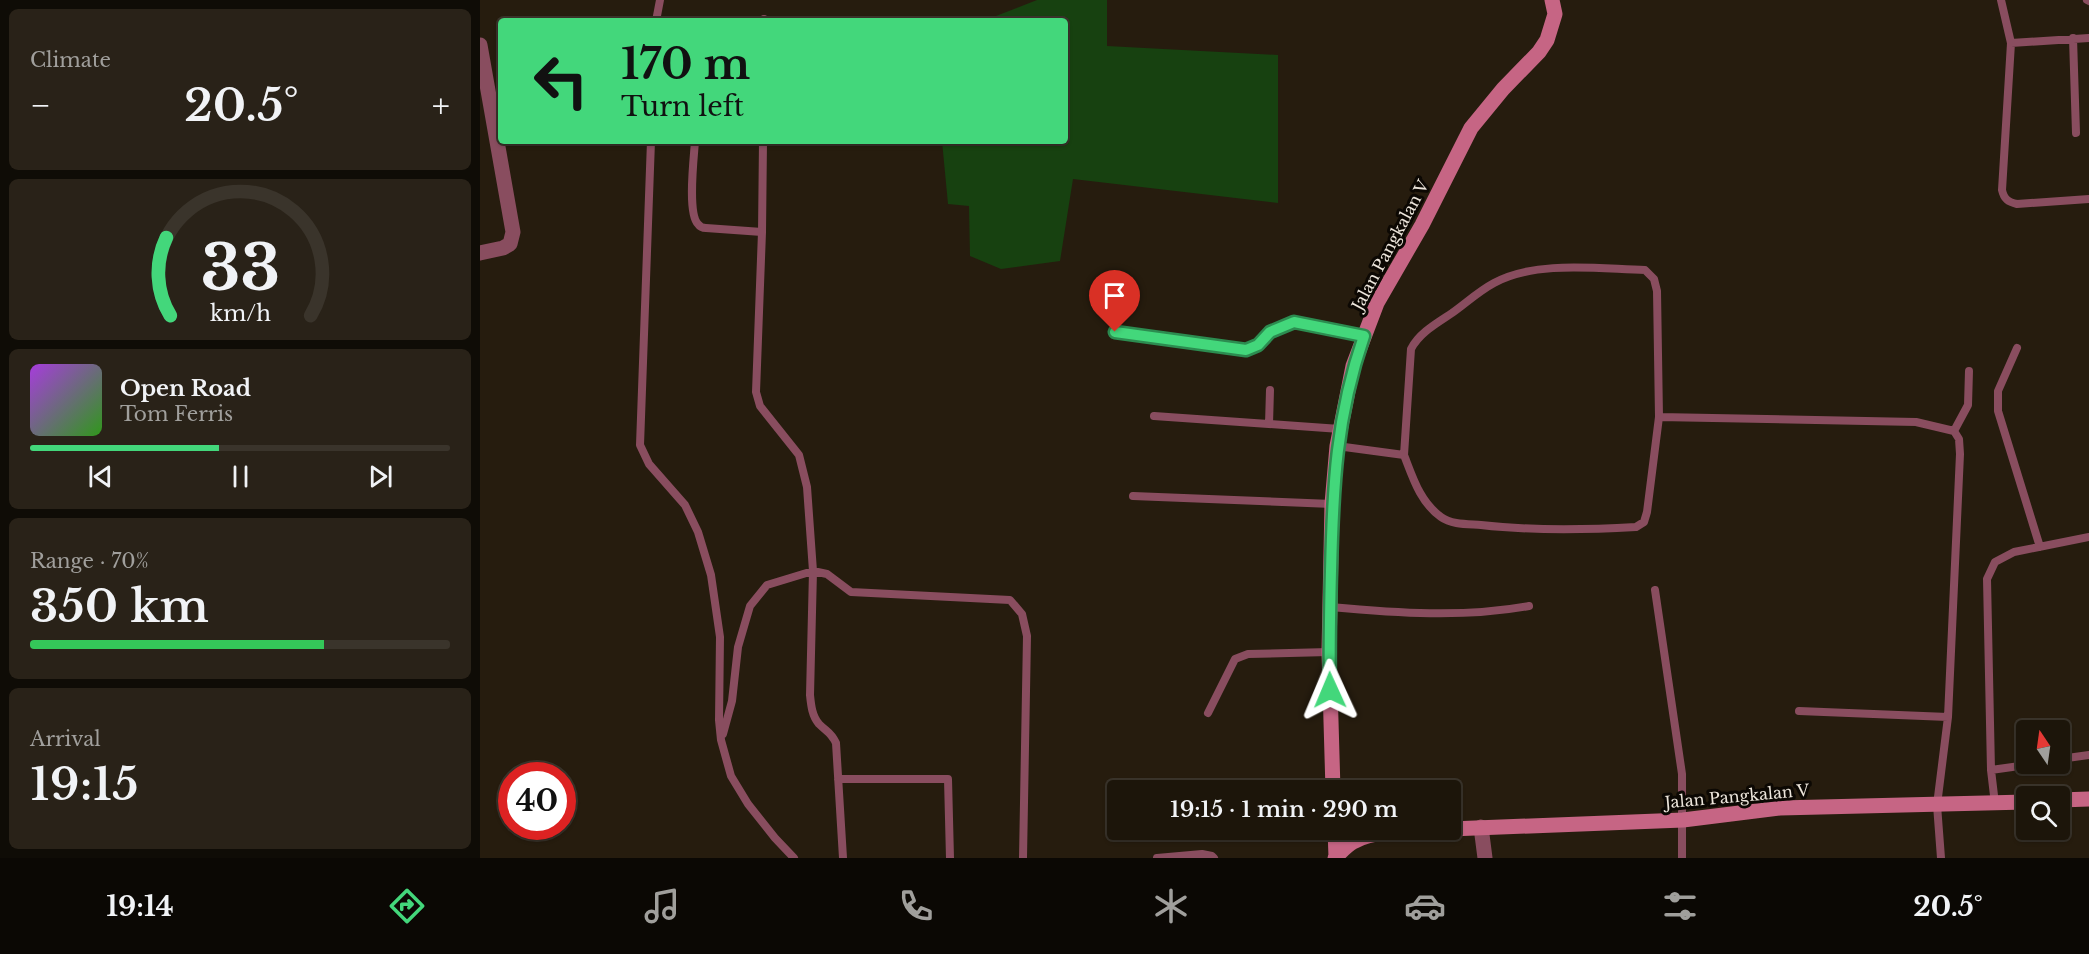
<!DOCTYPE html>
<meta charset="utf-8">
<style>
body{margin:0;font-family:"Libre Baskerville",serif;background:#292218;color:#f1f3f6;height:100vh;display:flex;flex-direction:column;font-size:22px;white-space:nowrap}
*{box-sizing:border-box;margin:0}
p{font-size:20px;color:#a09f9c}
.icon{flex:none;width:33px;height:33px;fill:none;stroke:currentColor;stroke-width:2;stroke-linecap:round;stroke-linejoin:round}
.map{position:relative;flex:1;overflow:hidden}
.details{display:flex;flex-direction:column;gap:9px;padding:9px;background:#0f0c06;width:480px}
.details>*{flex:none}
.guide{position:absolute;left:18px;top:18px;width:570px;height:126px;border-radius:6px;box-shadow:0 2px 4px #0004,0 0 0 2px #3a342b;background:#43d77b;color:#111;overflow:hidden}
.needle{width:39px;rotate:347deg}
.fabs{position:absolute;left:1536px;top:720px;display:grid;gap:12px}
.fabs a{display:grid;place-items:center;width:54px;height:54px;border-radius:6px;background:#1c150a;box-shadow:0 2px 4px #0004,0 0 0 2px #3a342b;font-size:30px}
.speed{position:absolute;left:18px;top:762px;display:flex;gap:12px;font-size:30px;font-weight:700;text-align:center}
.speed>*{display:grid;place-content:center;width:78px;height:78px;border-radius:50%;background:#1c150a;box-shadow:0 2px 4px #0004,0 0 0 2px #3a342b;line-height:1}
.speed .limit{border:9px solid #d22;background:#fff;color:#111}
.pin{position:absolute;display:grid;place-items:center;width:51px;height:51px;color:#fff;margin:-62px -26px;border-radius:50% 50% 50% 0;rotate:-45deg;box-shadow:0 0 6px #0007}
.pin .icon{rotate:45deg}
.me{position:absolute;width:66px;margin:-33px;rotate:359deg;stroke-linejoin:round;filter:drop-shadow(0 0 4px #0008)}
.turn{display:flex;align-items:center;gap:21px;height:126px;padding:0 24px;font-size:27px}
.turn .icon{width:78px;height:78px;stroke-width:2.5}
.turn b{display:block;font-size:42px;line-height:51px}
.big{font-size:45px;font-weight:600;line-height:1.1}
.details .card{flex:1;display:flex;flex-direction:column;justify-content:center;gap:9px;min-width:0;padding:0 21px;border-radius:9px;background:#292218}
.details .dial{align-items:center;gap:0}
.dial svg{height:156px;overflow:visible;fill:none;stroke:#3a342b;stroke-width:7;stroke-linecap:round;text-anchor:middle}
.dial text{fill:#f1f3f6;stroke:none}
.song{display:flex;align-items:center;gap:18px}
.cover{width:72px;height:72px;border-radius:9px;background:linear-gradient(135deg,hsl(280 70% 55%),hsl(110 70% 35%))}
.played{height:6px;border-radius:3px;background:linear-gradient(90deg,#43d77b 45%,#3a342b 45%)}
.keys{display:flex;justify-content:space-around;direction:ltr}
.heat{display:flex;justify-content:space-between;align-items:center;font-size:33px;direction:ltr}
.charge{height:9px;border-radius:4px;background:linear-gradient(90deg,#34c759 70%,#3a342b 0)}
.trip{position:absolute;left:627px;top:780px;width:354px;height:60px;border-radius:6px;background:#1c150a;box-shadow:0 2px 4px #0004,0 0 0 2px #3a342b;font-weight:600;line-height:60px;text-align:center}
.tab-bar{display:flex;height:96px;justify-content:space-around;align-items:center;background:#0b0804;color:#a09f9c}
.tab-bar .icon{width:42px;height:42px}
.tab-bar .active{color:#43d77b}
.tab-bar b{font-size:27px;color:#f1f3f6}
main{display:flex;flex:1;min-height:0}
.map>svg:first-child{display:block}
.green{fill:#174110}
.lines{fill:none;stroke-linecap:round;stroke-linejoin:round}
.lane{stroke:#894d5f;stroke-width:8}
.street{stroke:#894d5f;stroke-width:15}
.secondary{stroke:#c66584;stroke-width:15}
.route-casing{stroke:#2c8c50;stroke-width:15}
.route{stroke:#43d77b;stroke-width:10}
.labels{text-anchor:middle;dominant-baseline:central;stroke-width:6;stroke-linejoin:round;paint-order:stroke}
.street-label{font-size:16px;fill:#ece5db;stroke:#0c0803}
</style>
<main>
<section class="details">
<div class="card"><p>Climate</p>
<div class="heat"><a>−</a><b class="big">20.5°</b><a>+</a></div>
</div>
<div class="card dial"><svg viewBox="0 0 100 80">
<path d="M14 69A42 42 0 1 1 86 69"/>
<path d="M14 69A42 42 0 0 1 12 29" stroke="#43d77b"/>
<text x="50" y="56" font-size="32" font-weight="700">33</text>
<text x="50" y="72" font-size="11">km/h</text>
</svg></div>
<div class="card">
<div class="song"><i class="cover"></i><div><b>Open Road</b><p>Tom Ferris</p></div></div>
<div class="played"></div>
<div class="keys"><svg class="icon" aria-label="previous" viewBox="0 0 24 24"><path d="M18 5L8 12l10 7zM5 5v14"/></svg><svg class="icon" aria-label="pause" viewBox="0 0 24 24"><path d="M8 5v14M16 5v14"/></svg><svg class="icon" aria-label="next" viewBox="0 0 24 24"><path d="M6 5l10 7-10 7zM19 5v14"/></svg></div>
</div>
<div class="card"><p>Range · 70%</p><b class="big">350 km</b><div class="charge"></div></div>
<div class="card"><p>Arrival</p><b class="big">19:15</b></div>
</section>
<div class="map">
<svg width="1609" height="858" viewBox="0 0 1609 858">
<rect width="100%" height="100%" fill="#261c0e"/>
<path class="green" d="M557,0H627V46L798,55V203L593,179L580,261L521,269L490,256L489,206L468,204L462,141H585V21H503Z"/>
<g class="lines">
<path class="lane" d="M1521,0L1531,43L1522,190C1524,199 1528,202 1537,204L1609,199
M1607,0L1609,1
M176,21L180,0
M284,21V19
M1593,38L1596,133
M1531,43L1609,38
M171,141L160,445L169,464L205,505L218,532L231,575L240,637L239,720L241,740L251,776L268,804L295,838L314,858
M215,141C214,157 207,213 218,224C220,227 223,228 226,228L282,232
M635,332L766,350L778,345L790,332L815,322L884,336
M1537,348L1518,391V411L1560,547
M674,416L860,429
M1179,417L1436,422L1474,431L1479,439L1480,454L1468,717L1457,805L1461,858
M789,424L790,390
M1474,431L1488,405L1489,371
M857,446L924,455C933,478 940,502 961,517C972,525 988,524 1001,525C1053,531 1104,530 1156,527L1164,522L1167,512L1179,417L1177,291L1174,279L1165,270C1119,269 1056,260 1014,283C999,291 986,303 972,313C957,323 939,333 931,349L924,455
M653,496L852,504
M1175,590L1202,774V858
M850,607C916,613 984,618 1049,606
M1319,711L1468,717
M728,713L755,659L768,654L849,652
M243,734L252,701L258,647L270,606L287,585L333,571L327,487L319,455L280,406L276,392L282,232L283,141
M1580,759L1609,755
M1511,770L1554,764
M358,779H468L470,858
M1515,804L1511,770L1507,579L1515,562L1534,552L1609,537
M363,858L356,743C351,732 347,732 339,724C332,716 331,705 330,695L333,571L347,574L371,592L530,600L542,614L547,636L543,858
M677,858L722,854L732,856L734,858"/>
<path class="street" d="M0,45L33,232L30,244L23,248L0,253
M1001,827L1005,858"/>
<path class="secondary" d="M853,790L849,652L852,504L857,446L873,366L897,303L942,225L991,128L1023,89L1059,52L1067,40L1075,14L1072,0
M1580,800L1609,799
M970,829L1203,820L1300,808L1546,802
M855,830L856,857
M855,858C860,853 866,846 873,842C896,828 942,831 968,830"/>
</g>
<g class="lines">
<defs>
<path id="route" d="M635,332L766,350L778,345L790,332L814,322L884,336C856,417 853,486 851,571C850,611 849,650 850,690"/>
</defs>
<use href="#route" class="route-casing"/>
<use href="#route" class="route"/>
</g>
<g class="labels">
<g class="street-label">
<text transform="translate(910 245) rotate(-62)">Jalan Pangkalan V</text>
<text transform="translate(1257 796) rotate(-5)">Jalan Pangkalan V</text>
</g>
</g>
</svg>
<div class="fabs">
<a><svg class="needle" viewBox="-14 -14 28 28"><path d="M0-13l5 13h-10z" fill="#e53935"/><path d="M0 13l5-13h-10z" fill="#a09f9c"/></svg></a>
<a><svg class="icon" aria-label="search" viewBox="0 0 24 24"><circle cx="10" cy="10" r="6"/><path d="M15 15l6 6"/></svg></a>
</div>
<div class="speed"><div class="limit">40</div></div>
<div class="pin" style="left:635px;top:332px;background:#d93025"><svg class="icon" aria-label="arrive" viewBox="0 0 24 24"><path d="M6 21V4h12l-3 4 3 4H6"/></svg></div>
<svg class="me" style="left:850px;top:690px" viewBox="-20 -20 40 40"><path d="M0-17L14 15 0 8-14 15z" fill="#43d77b" stroke="#fff" stroke-width="4"/></svg>
<div class="trip">19:15 · 1 min · 290 m</div>
<div class="guide">
<div class="turn"><svg class="icon" aria-label="left" viewBox="0 0 24 24"><path d="M17 20v-9H6M10 6l-5 5 5 5"/></svg><div><b>170 m</b>Turn left</div></div>
</div>
</div>
</main>
<nav class="tab-bar">
<b>19:14</b>
<svg class="icon active" aria-label="directions" viewBox="0 0 24 24"><path d="M12 3l9 9-9 9-9-9zM9 14v-3h6M13 9l2 2-2 2"/></svg>
<svg class="icon" aria-label="music" viewBox="0 0 24 24"><path d="M9 18V5l10-2v13"/><circle cx="6" cy="18" r="3"/><circle cx="16" cy="16" r="3"/></svg>
<svg class="icon" aria-label="phone" viewBox="0 0 24 24"><path d="M5 4h4l2 5-3 2q2 4 5 5l2-3 5 2v4C11 20 4 13 5 4z"/></svg>
<svg class="icon" aria-label="climate" viewBox="0 0 24 24"><path d="M12 3v18M4 7l16 10M4 17L20 7"/></svg>
<svg class="icon" aria-label="car" viewBox="0 0 24 24"><path d="M5 17H2v-5l4-1 3-4h7l3 4 3 1v5h-3M9 17h6M6 11h13"/><circle cx="7" cy="17" r="2"/><circle cx="17" cy="17" r="2"/></svg>
<svg class="icon" aria-label="filters" viewBox="0 0 24 24"><path d="M4 7h16M4 17h16"/><circle cx="9" cy="7" r="2"/><circle cx="15" cy="17" r="2"/></svg>
<b>20.5°</b>
</nav>
